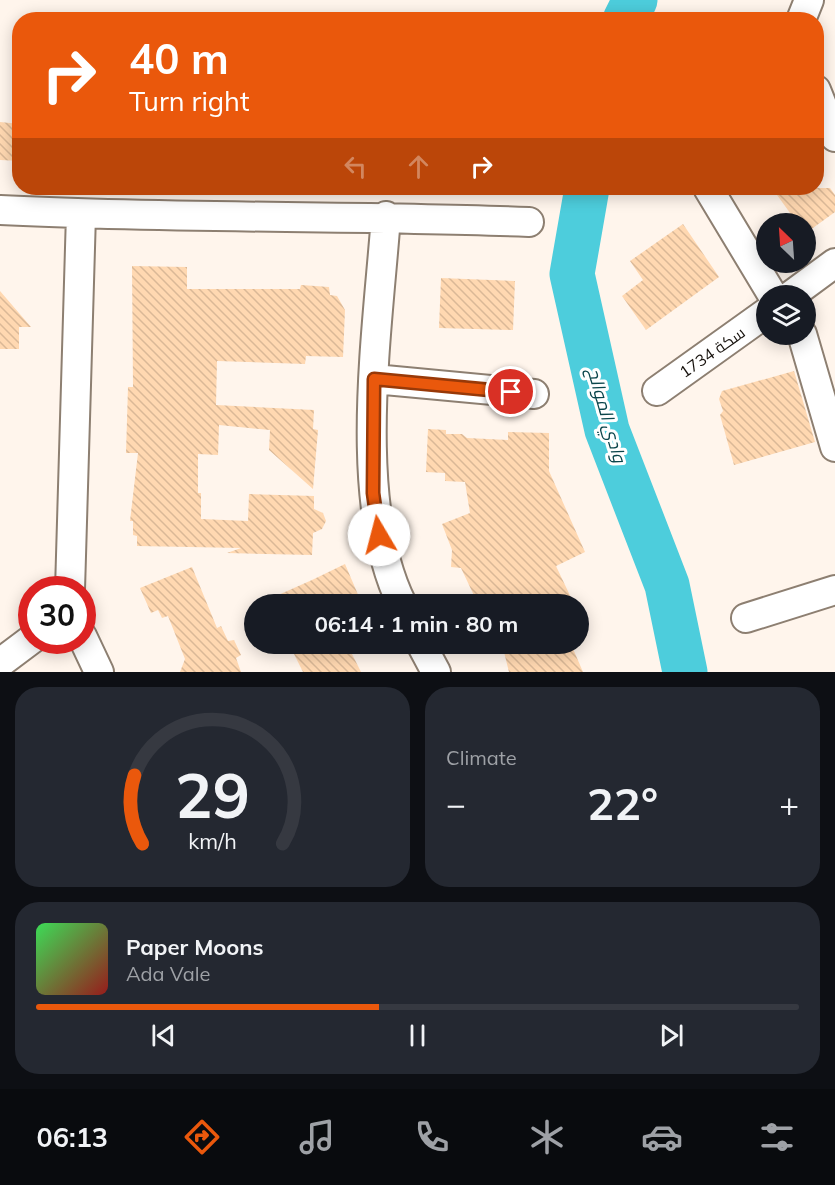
<!DOCTYPE html>
<meta charset="utf-8">
<style>
body{margin:0;font-family:Mulish,Cairo,sans-serif;background:#242831;color:#f1f3f6;height:100vh;display:flex;flex-direction:column;font-size:22px;white-space:nowrap}
*{box-sizing:border-box;margin:0}
p{font-size:20px;color:#9ea1a6}
.icon{flex:none;width:33px;height:33px;fill:none;stroke:currentColor;stroke-width:2;stroke-linecap:round;stroke-linejoin:round}
.map{position:relative;height:672px;overflow:hidden}
.panel{display:flex;flex-direction:column;gap:15px;padding:15px;background:#0d0f14;flex:1}
.panel>*{flex:none}
.banner{position:absolute;left:12px;top:12px;width:812px;height:183px;border-radius:24px;box-shadow:0 3px 15px #0003;background:#ea580c;color:#fff;overflow:hidden}
.needle{width:39px;rotate:335deg}
.fabs{position:absolute;left:756px;top:213px;display:grid;gap:12px}
.fabs a{display:grid;place-items:center;width:60px;height:60px;border-radius:50%;background:#171b24;box-shadow:0 3px 15px #0003;font-size:30px}
.speed{position:absolute;left:18px;top:576px;display:flex;gap:12px;font-size:30px;font-weight:700;text-align:center}
.speed>*{display:grid;place-content:center;width:78px;height:78px;border-radius:50%;background:#171b24;box-shadow:0 3px 15px #0003;line-height:1}
.speed .limit{border:9px solid #d22;background:#fff;color:#111}
.pin{position:absolute;display:grid;place-items:center;width:51px;height:51px;color:#fff;margin:-26px;border:3px solid #fff;border-radius:50%;box-shadow:0 2px 6px #0007}
.me{position:absolute;width:66px;margin:-33px;rotate:352deg;stroke-linejoin:round;filter:drop-shadow(0 0 4px #0008)}
.turn{display:flex;align-items:center;gap:21px;height:126px;padding:0 18px;font-size:27px}
.turn .icon{width:78px;height:78px;stroke-width:2.5}
.turn b{display:block;font-size:42px;line-height:51px}
.lanes{display:flex;align-items:center;height:57px;padding:0 18px;background:#0003;justify-content:center;gap:30px;direction:ltr}
.lanes .off{opacity:.35}
.big{font-size:45px;font-weight:700;line-height:1.1}
.panel .widget{flex:1;display:flex;flex-direction:column;justify-content:center;gap:9px;min-width:0;padding:0 21px;border-radius:24px;background:#242831}
.panel .dial{align-items:center;gap:0}
.dial svg{height:156px;overflow:visible;fill:none;stroke:#363941;stroke-width:7;stroke-linecap:round;text-anchor:middle}
.dial text{fill:#f1f3f6;stroke:none}
.song{display:flex;align-items:center;gap:18px}
.cover{width:72px;height:72px;border-radius:9px;background:linear-gradient(135deg,hsl(130 70% 55%),hsl(0 70% 35%))}
.played{height:6px;border-radius:3px;background:linear-gradient(90deg,#ea580c 45%,#363941 45%)}
.keys{display:flex;justify-content:space-around;direction:ltr}
.heat{display:flex;justify-content:space-between;align-items:center;font-size:33px;direction:ltr}
.panel .tiles{flex:1;display:grid;gap:15px;grid-template-columns:1fr 1fr}
.widget:last-child{grid-column:span 2}
.trip{position:absolute;left:244px;top:594px;width:345px;height:60px;border-radius:30px;background:#171b24;box-shadow:0 3px 15px #0003;font-weight:700;line-height:60px;text-align:center}
.dock{display:flex;height:96px;justify-content:space-around;align-items:center;background:#090b0e;color:#9ea1a6}
.dock .icon{width:42px;height:42px}
.dock .selected{color:#ea580c}
.dock b{font-size:27px;color:#f1f3f6}
.map>svg:first-child{display:block}
.lines{fill:none;stroke-linecap:round;stroke-linejoin:round}
.river{stroke:#4dcddc;stroke-width:45}
.building{fill:url(#building-back-hatch)}
.minor-casing{stroke:#8d7f71;stroke-width:32}
.minor{stroke:#fff;stroke-width:28}
.route-casing{stroke:#983908;stroke-width:15}
.route{stroke:#ea580c;stroke-width:10}
.labels{text-anchor:middle;dominant-baseline:central;stroke-width:6;stroke-linejoin:round;paint-order:stroke}
.street-label{font-size:16px;fill:#16110c;stroke:#fff}
.water-label{font-size:18px;font-style:italic;fill:#0a454b;stroke:#fff}
</style>
<div class="map">
<svg width="835" height="672" viewBox="0 0 835 672">
<defs>
<pattern id="building-back-hatch" width="6" height="6" patternUnits="userSpaceOnUse" patternTransform="scale(1.5)"><rect width="6" height="6" fill="#ffd8b1"/><path d="M-1 5l2 2M0 0l6 6M5-1l2 2" fill="none" stroke="#dab897"/></pattern>
</defs>
<rect width="100%" height="100%" fill="#fff5ec"/>
<g class="lines">
<path class="river" d="M625,20L635,0
M587,188L572,274L607,430L667,585L685,672"/>
</g>
<path class="building" d="M0,122L20,124V161L0,160Z
M772,188H830L835,195V212L806,233V224H798Z
M683,224L719,277L646,330L622,296L643,280L630,261Z
M132,266L187,267V289H300L301,285L329,287L330,295L337,296L345,310L343,357L306,356L305,364L217,361L216,405L314,410L313,429L318,430L313,489L269,450L270,430L219,425L218,455L198,454V493H201V519L248,521L249,494L314,496V509L323,513L326,521L322,529L313,533L312,555L227,553L241,548L137,546V536L133,535V521H130L138,453H126L128,387H133Z
M441,278L515,281L513,330L439,328Z
M0,291L31,327H19V349H0Z
M794,371L815,442L734,465L720,415L723,411L719,399L722,391Z
M428,429L446,430V434H462L467,438L508,440V432L549,433V471L585,552L556,566L574,604H478L461,568L451,567L452,550L442,524L470,513L465,482L445,481V473L426,472Z
M345,564L362,604H258L312,580Z
M192,567L217,628L221,626L228,641L234,640L241,655L236,658L241,672H180L185,659L168,616L162,618L158,610L151,613L140,588Z
M289,644H347L361,672H303Z
M502,644H571L583,672H509Z"/>
<g class="lines">
<defs>
<path id="minor" d="M801,20L809,0
M816,90L835,137
M708,188L773,296
M0,210C176,219 353,215 529,222
M386,216C378,328 351,502 402,604
M790,296L835,263
M802,334L835,447
M374,379L534,394
M657,391L766,313
M70,590L81,214
M746,618L835,590
M82,636L99,672
M421,644L436,672
M0,663L32,639"/>
</defs>
<use href="#minor" class="minor-casing"/>
<use href="#minor" class="minor"/>
</g>
<g class="lines">
<defs>
<path id="route" d="M379,535L373,493L374,379L511,392"/>
</defs>
<use href="#route" class="route-casing"/>
<use href="#route" class="route"/>
</g>
<g class="labels">
<g class="street-label">
<text transform="translate(712 352) rotate(-35)">سكة 1734</text>
</g>
<g class="water-label">
<text transform="translate(607 415) rotate(74)">وادي الموالح</text>
</g>
</g>
</svg>
<div class="fabs">
<a><svg class="needle" viewBox="-14 -14 28 28"><path d="M0-13l5 13h-10z" fill="#e53935"/><path d="M0 13l5-13h-10z" fill="#9ea1a6"/></svg></a>
<a><svg class="icon" aria-label="layers" viewBox="0 0 24 24"><path d="M12 4l9 5-9 5-9-5zM3 14l9 5 9-5"/></svg></a>
</div>
<div class="speed"><div class="limit">30</div></div>
<div class="pin" style="left:511px;top:392px;background:#d93025"><svg class="icon" aria-label="arrive" viewBox="0 0 24 24"><path d="M6 21V4h12l-3 4 3 4H6"/></svg></div>
<svg class="me" style="left:379px;top:535px" viewBox="-20 -20 40 40"><circle r="19" fill="#fff"/><path d="M0-13L10 11 0 6-10 11z" fill="#ea580c"/></svg>
<div class="trip">06:14 · 1 min · 80 m</div>
<div class="banner">
<div class="turn"><svg class="icon" aria-label="right" viewBox="0 0 24 24"><path d="M7 20v-9h11M14 6l5 5-5 5"/></svg><div><b>40 m</b>Turn right</div></div>
<div class="lanes"><svg class="icon off" aria-label="left" viewBox="0 0 24 24"><path d="M17 20v-9H6M10 6l-5 5 5 5"/></svg><svg class="icon off" aria-label="ahead" viewBox="0 0 24 24"><path d="M12 20V5M6 11l6-6 6 6"/></svg><svg class="icon" aria-label="right" viewBox="0 0 24 24"><path d="M7 20v-9h11M14 6l5 5-5 5"/></svg></div>
</div>
</div>
<section class="panel">
<div class="tiles">
<div class="widget dial"><svg viewBox="0 0 100 80">
<path d="M14 69A42 42 0 1 1 86 69"/>
<path d="M14 69A42 42 0 0 1 10 34" stroke="#ea580c"/>
<text x="50" y="56" font-size="32" font-weight="700">29</text>
<text x="50" y="72" font-size="11">km/h</text>
</svg></div>
<div class="widget"><p>Climate</p>
<div class="heat"><a>−</a><b class="big">22°</b><a>+</a></div>
</div>
<div class="widget">
<div class="song"><i class="cover"></i><div><b>Paper Moons</b><p>Ada Vale</p></div></div>
<div class="played"></div>
<div class="keys"><svg class="icon" aria-label="previous" viewBox="0 0 24 24"><path d="M18 5L8 12l10 7zM5 5v14"/></svg><svg class="icon" aria-label="pause" viewBox="0 0 24 24"><path d="M8 5v14M16 5v14"/></svg><svg class="icon" aria-label="next" viewBox="0 0 24 24"><path d="M6 5l10 7-10 7zM19 5v14"/></svg></div>
</div>
</div>
</section>
<nav class="dock">
<b>06:13</b>
<svg class="icon selected" aria-label="directions" viewBox="0 0 24 24"><path d="M12 3l9 9-9 9-9-9zM9 14v-3h6M13 9l2 2-2 2"/></svg>
<svg class="icon" aria-label="music" viewBox="0 0 24 24"><path d="M9 18V5l10-2v13"/><circle cx="6" cy="18" r="3"/><circle cx="16" cy="16" r="3"/></svg>
<svg class="icon" aria-label="phone" viewBox="0 0 24 24"><path d="M5 4h4l2 5-3 2q2 4 5 5l2-3 5 2v4C11 20 4 13 5 4z"/></svg>
<svg class="icon" aria-label="climate" viewBox="0 0 24 24"><path d="M12 3v18M4 7l16 10M4 17L20 7"/></svg>
<svg class="icon" aria-label="car" viewBox="0 0 24 24"><path d="M5 17H2v-5l4-1 3-4h7l3 4 3 1v5h-3M9 17h6M6 11h13"/><circle cx="7" cy="17" r="2"/><circle cx="17" cy="17" r="2"/></svg>
<svg class="icon" aria-label="filters" viewBox="0 0 24 24"><path d="M4 7h16M4 17h16"/><circle cx="9" cy="7" r="2"/><circle cx="15" cy="17" r="2"/></svg>
</nav>
